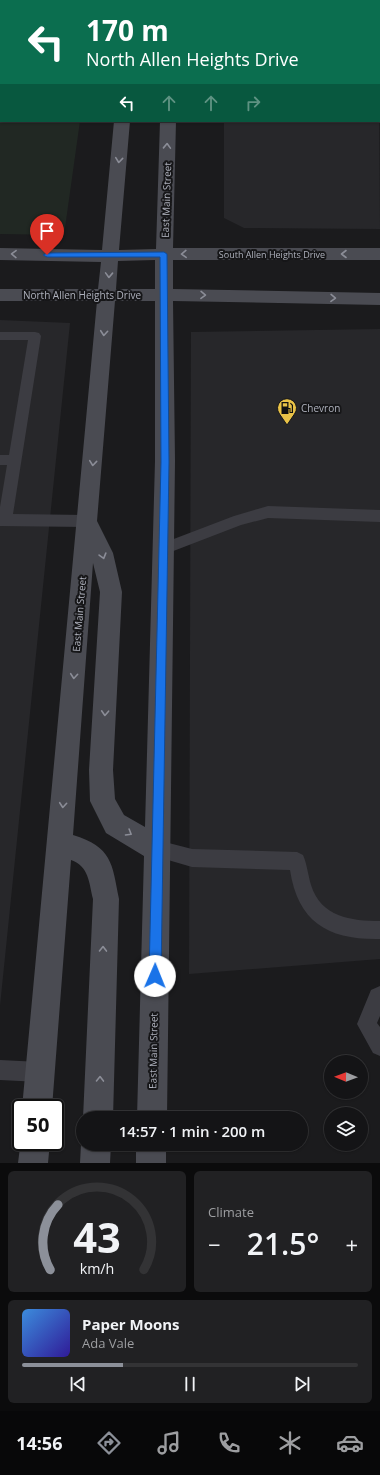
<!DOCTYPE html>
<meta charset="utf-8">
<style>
body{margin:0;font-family:"Open Sans",sans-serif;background:#212123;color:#f1f3f6;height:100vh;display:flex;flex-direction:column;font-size:15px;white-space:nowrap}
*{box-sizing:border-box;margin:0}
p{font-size:13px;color:#9d9ea1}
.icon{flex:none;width:22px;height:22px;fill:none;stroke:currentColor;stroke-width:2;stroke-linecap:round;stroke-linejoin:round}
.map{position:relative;height:1163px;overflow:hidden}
.drawer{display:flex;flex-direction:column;gap:8px;padding:8px;background:#0b0b0c;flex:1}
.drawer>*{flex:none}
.top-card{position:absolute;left:0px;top:0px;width:380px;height:122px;box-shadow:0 1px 3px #0004,0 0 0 1px #333335;background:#0b6e4f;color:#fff;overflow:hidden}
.needle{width:26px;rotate:271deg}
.buttons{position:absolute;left:324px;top:1055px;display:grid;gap:8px}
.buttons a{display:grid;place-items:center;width:44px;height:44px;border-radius:50%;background:#141416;box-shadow:0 1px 3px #0004,0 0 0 1px #333335;font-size:20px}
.speed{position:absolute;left:12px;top:1099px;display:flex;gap:8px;font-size:20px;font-weight:700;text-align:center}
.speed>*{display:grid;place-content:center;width:52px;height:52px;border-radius:50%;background:#141416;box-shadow:0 1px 3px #0004,0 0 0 1px #333335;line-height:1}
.speed .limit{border:2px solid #111;border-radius:6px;background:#fff;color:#111}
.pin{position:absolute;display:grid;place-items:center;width:34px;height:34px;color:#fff;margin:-41px -17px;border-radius:50% 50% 50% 0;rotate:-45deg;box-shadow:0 0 4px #0007}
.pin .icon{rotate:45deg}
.me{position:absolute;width:44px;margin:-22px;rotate:1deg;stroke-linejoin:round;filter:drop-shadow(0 0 3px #0008)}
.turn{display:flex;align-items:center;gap:14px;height:84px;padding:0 20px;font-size:18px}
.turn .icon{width:52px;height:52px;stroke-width:2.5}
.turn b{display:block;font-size:28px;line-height:34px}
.lanes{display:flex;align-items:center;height:38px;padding:0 20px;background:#0003;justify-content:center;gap:20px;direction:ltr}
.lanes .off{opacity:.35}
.big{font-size:30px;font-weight:600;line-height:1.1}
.drawer .widget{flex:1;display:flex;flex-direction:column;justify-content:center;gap:6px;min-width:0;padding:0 14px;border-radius:6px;background:#212123}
.drawer .dial{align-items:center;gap:0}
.dial svg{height:104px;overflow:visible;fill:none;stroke:#333335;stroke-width:7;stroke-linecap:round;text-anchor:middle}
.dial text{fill:#f1f3f6;stroke:none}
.song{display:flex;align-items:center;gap:12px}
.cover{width:48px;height:48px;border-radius:6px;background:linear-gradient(135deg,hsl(210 70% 55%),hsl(250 70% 35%))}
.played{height:4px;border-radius:2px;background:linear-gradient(90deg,#8c9099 30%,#333335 30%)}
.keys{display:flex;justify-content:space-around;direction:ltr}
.heat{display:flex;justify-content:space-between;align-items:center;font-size:22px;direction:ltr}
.drawer .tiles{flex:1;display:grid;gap:8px;grid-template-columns:1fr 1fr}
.widget:last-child{grid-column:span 2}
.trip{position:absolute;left:76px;top:1111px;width:232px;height:40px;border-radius:20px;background:#141416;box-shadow:0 1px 3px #0004,0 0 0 1px #333335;font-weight:600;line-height:40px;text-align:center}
.menu{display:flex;height:64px;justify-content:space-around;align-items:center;background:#080809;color:#9d9ea1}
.menu .icon{width:28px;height:28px}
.menu .on{color:#8c9099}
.menu b{font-size:18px;color:#f1f3f6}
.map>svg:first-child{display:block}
.built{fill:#27272a}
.green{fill:#212823}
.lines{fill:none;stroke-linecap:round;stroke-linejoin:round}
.service{fill:#3c3c42;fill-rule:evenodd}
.secondary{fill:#4a4b52;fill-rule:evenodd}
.oneway{stroke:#8b8d97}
.route{fill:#1a73e8;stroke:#114b97}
.labels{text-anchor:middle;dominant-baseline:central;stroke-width:4;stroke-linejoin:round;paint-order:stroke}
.far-street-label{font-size:9px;fill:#aeb1bc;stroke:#161618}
.street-label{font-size:10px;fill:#aeb1bc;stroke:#161618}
.poi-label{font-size:10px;fill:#aeb1bc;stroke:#161618;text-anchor:start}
</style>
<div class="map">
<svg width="380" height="1163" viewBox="0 0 380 1163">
<rect width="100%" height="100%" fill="#1b1b1d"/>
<path class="built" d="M379,91L380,229L244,228L224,218V121H379Z
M0,320L70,323L0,1006Z
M380,329V959L189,974L191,332Z"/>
<path class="green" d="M0,70L1,121H80L64,235L0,234Z"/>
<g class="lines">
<path class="service" d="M16,0H26L15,1Z
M0,53H1V59H0Z
M379,102H380V108H379Z
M0,332H35L39,333L41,336L13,514L86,515L91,517L93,521L91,525L86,527L0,526V507L7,465H0V455H9L28,340H0Z
M268,506L380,510V522L268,518L241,525L163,555L158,553L156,549L158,545L234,516Z
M157,840L192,849L297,852L303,855C307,864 308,875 311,885C321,917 351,921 380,921V939C329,940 298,923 290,870L192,867L151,855L148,849L151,843Z
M380,986V1016L377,1023L380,1027V1056L373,1053L357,1024L371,990Z
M0,1060L40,1062L47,1065L50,1072L47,1079L40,1082L0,1080Z"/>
<path class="secondary" d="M124,0H138V1H124Z
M165,0H179V1H165Z
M114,121H130L119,250L156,249L160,121H176L173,248H380V260H173V289L380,293V305L173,301L175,461L167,1118H137L144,856L106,833L90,801L89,770L100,592L93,563L73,835C112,847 112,863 119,899L113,1118H83L93,899C89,883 89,866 71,860L52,1108H22L97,301H0V289H98L101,262L0,260V248L102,250ZM155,260V289H116L118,261ZM115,301H155V461L145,827L124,815L115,799L113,770L122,592L113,553L97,521Z
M21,1139V1142H50L48,1163H18Z
M83,1139V1144H111L110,1163H80L81,1144Z
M136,1144H166V1163H136Z"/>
</g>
<defs><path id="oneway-chevron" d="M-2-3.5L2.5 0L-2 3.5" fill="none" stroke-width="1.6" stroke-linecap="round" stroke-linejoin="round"/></defs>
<g class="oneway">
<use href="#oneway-chevron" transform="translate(167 146) rotate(-88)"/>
<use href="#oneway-chevron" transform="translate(119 160) rotate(96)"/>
<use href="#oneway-chevron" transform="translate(14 254) rotate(-179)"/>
<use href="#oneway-chevron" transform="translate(184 254) rotate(178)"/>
<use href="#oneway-chevron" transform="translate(344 254) rotate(-180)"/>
<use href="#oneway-chevron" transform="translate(109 275) rotate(92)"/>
<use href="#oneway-chevron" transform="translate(203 295) rotate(1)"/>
<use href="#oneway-chevron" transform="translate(333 298) rotate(1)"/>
<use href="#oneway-chevron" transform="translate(104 333) rotate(95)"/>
<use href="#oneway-chevron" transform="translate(93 463) rotate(96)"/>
<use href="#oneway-chevron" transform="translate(103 556) rotate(74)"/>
<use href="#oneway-chevron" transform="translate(74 676) rotate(95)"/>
<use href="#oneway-chevron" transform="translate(105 713) rotate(93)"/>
<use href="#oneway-chevron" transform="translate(63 805) rotate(95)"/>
<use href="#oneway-chevron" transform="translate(129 833) rotate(31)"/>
<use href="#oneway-chevron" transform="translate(103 949) rotate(-89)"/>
<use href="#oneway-chevron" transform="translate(100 1079) rotate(-89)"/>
</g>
<path class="route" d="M164,252L167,254L169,462L161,976L159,980L155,982L151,980L149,976L161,462L160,257H47L43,255L47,253Z"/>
<defs>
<symbol id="fuel-pin" viewBox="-11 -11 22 30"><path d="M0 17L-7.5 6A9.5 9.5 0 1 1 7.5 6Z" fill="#e9c247" stroke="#161618"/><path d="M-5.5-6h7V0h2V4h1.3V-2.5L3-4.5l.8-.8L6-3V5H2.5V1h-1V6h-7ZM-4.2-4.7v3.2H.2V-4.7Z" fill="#111"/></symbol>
</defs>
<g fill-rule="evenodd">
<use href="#fuel-pin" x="276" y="397" width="22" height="30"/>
</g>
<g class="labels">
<g class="far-street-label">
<text x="272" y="254">South Allen Heights Drive</text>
</g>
<g class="street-label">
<text transform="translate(166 200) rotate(-88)">East Main Street</text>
<text x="82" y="295">North Allen Heights Drive</text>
<text transform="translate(79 614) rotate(-85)">East Main Street</text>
<text transform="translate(153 1051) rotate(-89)">East Main Street</text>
</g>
<g class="poi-label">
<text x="301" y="408">Chevron</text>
</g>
</g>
</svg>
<div class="buttons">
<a><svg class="needle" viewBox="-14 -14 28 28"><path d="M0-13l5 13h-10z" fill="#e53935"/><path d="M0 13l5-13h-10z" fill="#9d9ea1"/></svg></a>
<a><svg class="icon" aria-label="layers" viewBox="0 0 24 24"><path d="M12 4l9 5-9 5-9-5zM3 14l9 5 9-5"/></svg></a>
</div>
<div class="speed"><div class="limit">50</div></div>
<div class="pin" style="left:47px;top:255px;background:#d93025"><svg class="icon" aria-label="arrive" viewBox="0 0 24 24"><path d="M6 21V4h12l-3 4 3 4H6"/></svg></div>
<svg class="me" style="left:155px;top:976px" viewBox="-20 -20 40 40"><circle r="19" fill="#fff"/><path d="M0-13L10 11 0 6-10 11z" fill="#1a73e8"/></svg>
<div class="trip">14:57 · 1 min · 200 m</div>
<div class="top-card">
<div class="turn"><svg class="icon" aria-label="left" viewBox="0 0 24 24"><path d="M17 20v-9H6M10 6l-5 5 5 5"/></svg><div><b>170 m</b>North Allen Heights Drive</div></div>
<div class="lanes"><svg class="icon" aria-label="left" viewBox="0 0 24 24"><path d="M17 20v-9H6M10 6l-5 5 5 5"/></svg><svg class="icon off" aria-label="ahead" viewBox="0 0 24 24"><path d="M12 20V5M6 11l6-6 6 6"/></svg><svg class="icon off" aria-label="ahead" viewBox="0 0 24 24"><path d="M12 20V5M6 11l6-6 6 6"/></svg><svg class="icon off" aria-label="right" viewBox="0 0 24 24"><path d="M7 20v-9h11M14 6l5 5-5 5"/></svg></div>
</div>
</div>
<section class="drawer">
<div class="tiles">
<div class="widget dial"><svg viewBox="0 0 100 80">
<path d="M14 69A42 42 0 1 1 86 69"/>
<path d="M14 69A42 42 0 0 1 20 19" stroke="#8c9099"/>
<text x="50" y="56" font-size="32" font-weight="700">43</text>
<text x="50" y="72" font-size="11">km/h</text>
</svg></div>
<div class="widget"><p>Climate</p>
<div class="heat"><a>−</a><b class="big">21.5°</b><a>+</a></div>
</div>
<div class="widget">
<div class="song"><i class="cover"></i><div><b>Paper Moons</b><p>Ada Vale</p></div></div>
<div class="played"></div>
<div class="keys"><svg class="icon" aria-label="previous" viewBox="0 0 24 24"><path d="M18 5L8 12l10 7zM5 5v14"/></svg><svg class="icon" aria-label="pause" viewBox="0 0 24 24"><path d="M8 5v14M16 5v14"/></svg><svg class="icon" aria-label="next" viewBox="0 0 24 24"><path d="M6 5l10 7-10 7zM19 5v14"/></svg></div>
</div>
</div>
</section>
<nav class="menu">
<b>14:56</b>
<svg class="icon on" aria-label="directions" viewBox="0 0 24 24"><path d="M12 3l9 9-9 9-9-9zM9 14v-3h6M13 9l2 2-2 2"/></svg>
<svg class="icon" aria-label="music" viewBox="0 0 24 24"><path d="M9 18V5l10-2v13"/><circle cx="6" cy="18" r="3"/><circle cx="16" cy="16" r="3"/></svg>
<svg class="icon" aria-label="phone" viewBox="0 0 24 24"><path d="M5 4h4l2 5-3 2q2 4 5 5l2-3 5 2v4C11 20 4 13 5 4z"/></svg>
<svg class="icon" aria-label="climate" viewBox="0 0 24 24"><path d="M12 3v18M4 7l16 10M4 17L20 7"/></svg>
<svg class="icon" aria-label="car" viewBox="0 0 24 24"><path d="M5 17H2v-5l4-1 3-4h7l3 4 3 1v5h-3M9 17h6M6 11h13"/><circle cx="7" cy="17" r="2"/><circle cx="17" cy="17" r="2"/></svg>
</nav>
